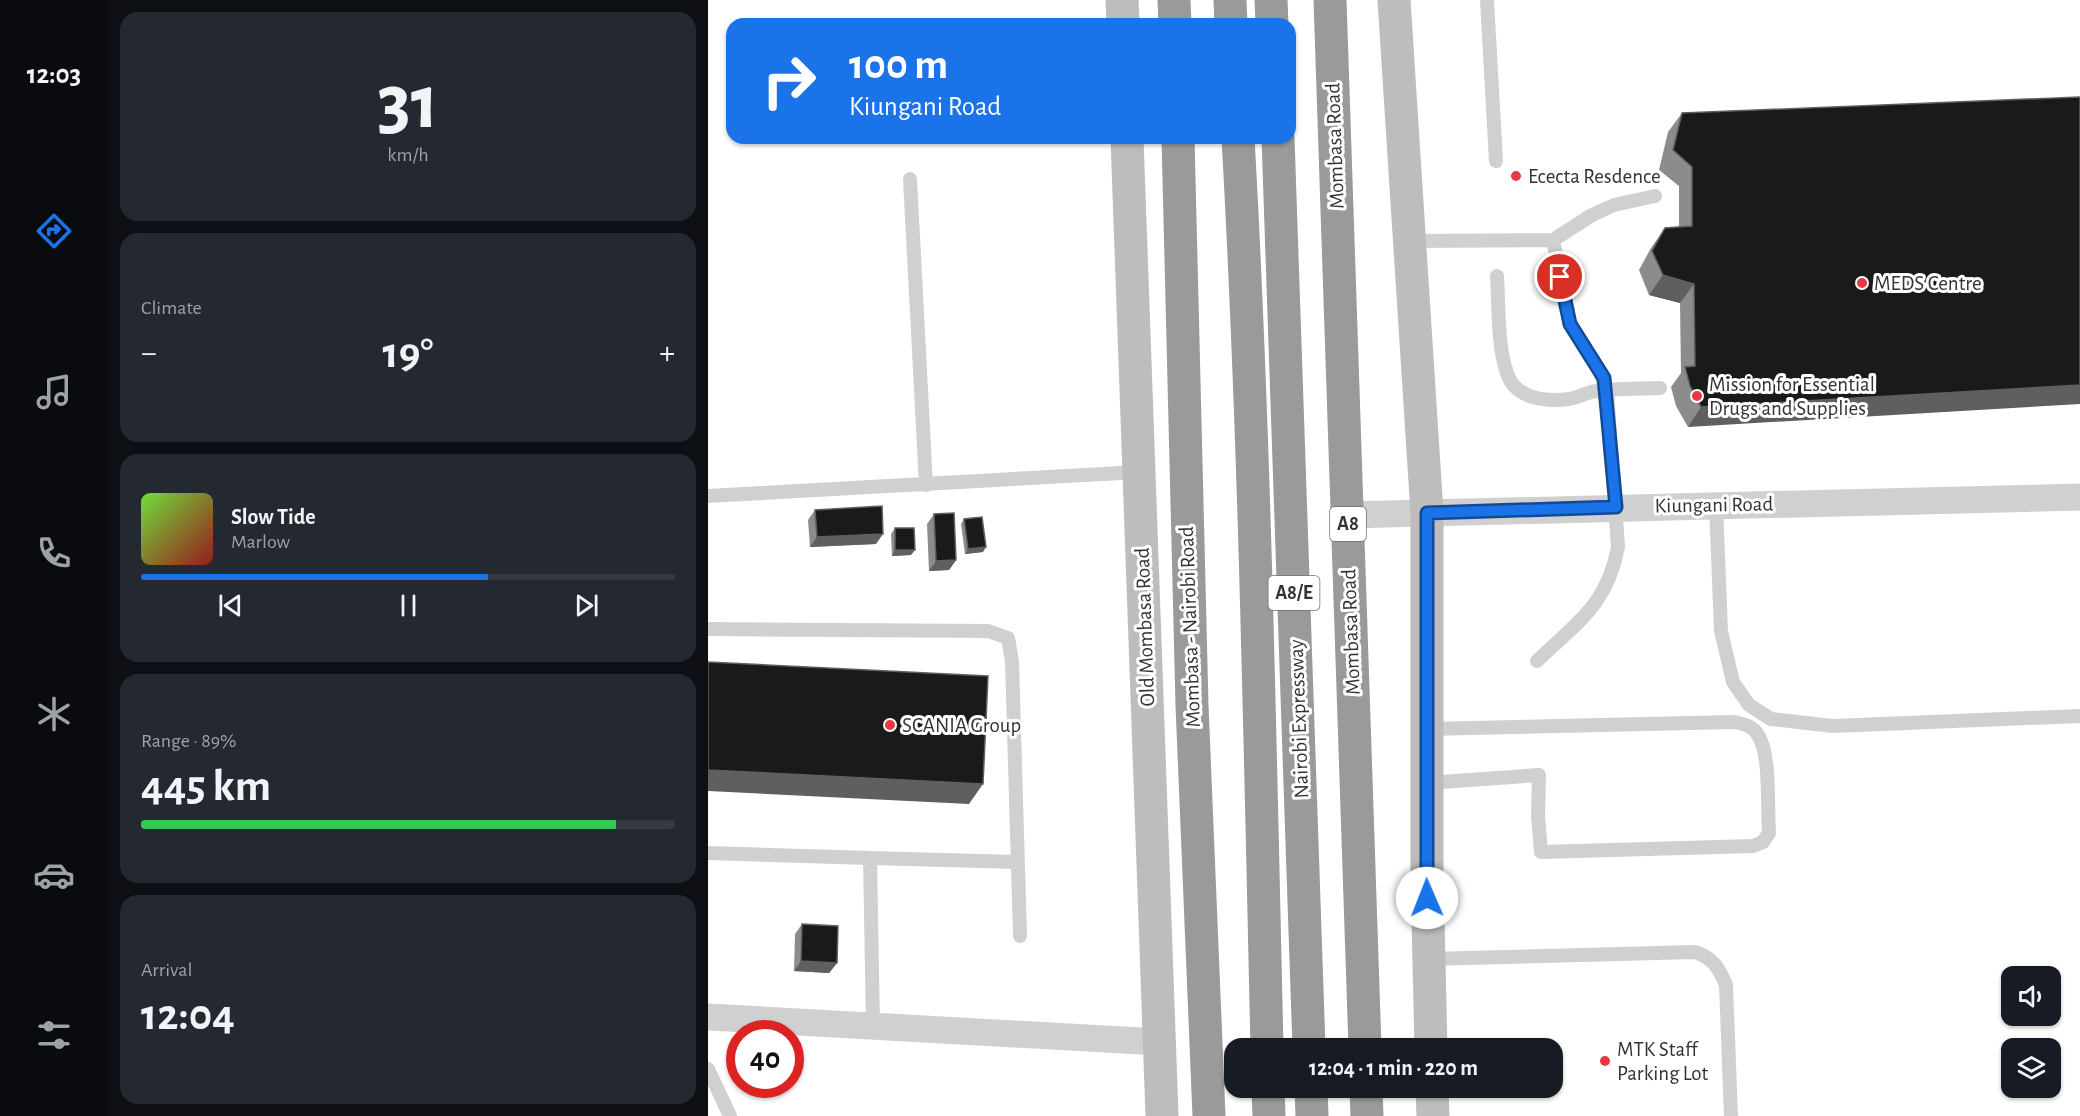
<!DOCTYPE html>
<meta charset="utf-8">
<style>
body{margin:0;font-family:"Alegreya Sans",sans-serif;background:#242831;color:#f1f3f6;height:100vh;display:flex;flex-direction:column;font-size:22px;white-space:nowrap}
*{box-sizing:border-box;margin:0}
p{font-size:20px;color:#9ea1a6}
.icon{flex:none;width:33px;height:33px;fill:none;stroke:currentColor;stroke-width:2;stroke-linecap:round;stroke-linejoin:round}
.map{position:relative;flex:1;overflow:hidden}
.panel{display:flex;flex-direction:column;gap:12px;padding:12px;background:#0d0f14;width:600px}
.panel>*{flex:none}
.banner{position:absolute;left:18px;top:18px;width:570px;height:126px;border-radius:18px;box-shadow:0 2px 4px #0004;background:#1a73e8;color:#fff;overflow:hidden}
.buttons{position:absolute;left:1293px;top:966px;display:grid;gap:12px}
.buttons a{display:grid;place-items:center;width:60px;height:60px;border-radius:12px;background:#171b24;box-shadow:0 2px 4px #0004;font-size:30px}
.speed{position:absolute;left:18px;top:1020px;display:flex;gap:12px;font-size:30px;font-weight:700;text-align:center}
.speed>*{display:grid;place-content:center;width:78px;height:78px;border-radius:50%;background:#171b24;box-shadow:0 2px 4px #0004;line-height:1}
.speed .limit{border:9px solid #d22;background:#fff;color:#111}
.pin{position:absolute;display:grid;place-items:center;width:51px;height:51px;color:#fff;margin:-26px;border:3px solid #fff;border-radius:50%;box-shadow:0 2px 6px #0007}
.me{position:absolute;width:66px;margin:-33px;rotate:359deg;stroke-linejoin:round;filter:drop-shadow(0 0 4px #0008)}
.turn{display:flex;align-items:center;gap:21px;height:126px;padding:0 24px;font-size:27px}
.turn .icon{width:78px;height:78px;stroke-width:2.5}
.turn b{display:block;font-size:42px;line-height:51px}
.big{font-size:45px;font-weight:700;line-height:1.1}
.panel .tile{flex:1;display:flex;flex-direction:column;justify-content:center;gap:9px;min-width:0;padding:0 21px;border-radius:18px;background:#242831}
.panel .dial{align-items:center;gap:0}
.dial b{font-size:78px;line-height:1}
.song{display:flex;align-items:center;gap:18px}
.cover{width:72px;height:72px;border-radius:9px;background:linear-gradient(135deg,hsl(100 70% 55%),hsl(0 70% 35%))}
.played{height:6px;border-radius:3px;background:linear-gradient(90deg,#1a73e8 65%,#363941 65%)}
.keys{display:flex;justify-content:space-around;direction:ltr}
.heat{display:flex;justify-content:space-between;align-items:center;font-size:33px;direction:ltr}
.charge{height:9px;border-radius:4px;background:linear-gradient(90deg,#34c759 89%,#363941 0)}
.trip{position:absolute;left:516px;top:1038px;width:339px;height:60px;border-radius:18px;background:#171b24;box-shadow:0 2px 4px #0004;font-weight:700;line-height:60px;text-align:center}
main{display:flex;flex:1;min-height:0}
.tabs{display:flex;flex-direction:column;width:108px;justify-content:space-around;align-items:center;background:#090b0e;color:#9ea1a6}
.tabs .icon{width:42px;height:42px}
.tabs .current{color:#1a73e8}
.tabs b{font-size:27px;color:#f1f3f6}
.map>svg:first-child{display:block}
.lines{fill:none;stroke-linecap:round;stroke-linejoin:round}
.lane{stroke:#d0d0d0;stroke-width:14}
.street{stroke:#d0d0d0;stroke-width:27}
.secondary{stroke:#bdbdbd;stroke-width:33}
.highway{stroke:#9a9a9a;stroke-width:33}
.wall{fill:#8c8c8c}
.shaded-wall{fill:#5f5f5f}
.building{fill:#1a1a1a;stroke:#5f5f5f;stroke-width:1.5}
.route-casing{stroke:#114b97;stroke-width:15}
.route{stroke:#1a73e8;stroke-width:10}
.poi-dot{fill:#e63946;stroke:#fff;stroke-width:2}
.labels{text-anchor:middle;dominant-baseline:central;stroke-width:6;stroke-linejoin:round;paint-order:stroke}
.shield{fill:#fff;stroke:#707070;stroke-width:1.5}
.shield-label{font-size:20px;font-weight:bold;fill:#333}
.street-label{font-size:21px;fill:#333;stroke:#fff}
.poi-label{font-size:21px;fill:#333;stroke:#fff;text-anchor:start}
</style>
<main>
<nav class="tabs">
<b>12:03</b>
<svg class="icon current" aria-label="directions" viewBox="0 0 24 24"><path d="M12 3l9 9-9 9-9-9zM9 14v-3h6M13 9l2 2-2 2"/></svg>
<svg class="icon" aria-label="music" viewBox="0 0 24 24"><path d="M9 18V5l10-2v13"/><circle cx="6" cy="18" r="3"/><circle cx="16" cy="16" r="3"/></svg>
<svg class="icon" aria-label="phone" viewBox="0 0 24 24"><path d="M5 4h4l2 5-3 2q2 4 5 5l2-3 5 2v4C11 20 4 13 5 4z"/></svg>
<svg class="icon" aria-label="climate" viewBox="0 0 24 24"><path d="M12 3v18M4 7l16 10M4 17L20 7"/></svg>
<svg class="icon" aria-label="car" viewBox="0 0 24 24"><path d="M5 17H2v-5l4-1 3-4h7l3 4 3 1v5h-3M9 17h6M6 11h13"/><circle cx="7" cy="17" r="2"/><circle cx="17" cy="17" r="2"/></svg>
<svg class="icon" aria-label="filters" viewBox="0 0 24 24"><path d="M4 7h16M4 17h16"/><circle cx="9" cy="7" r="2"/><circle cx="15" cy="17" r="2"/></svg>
</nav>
<section class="panel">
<div class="tile dial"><b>31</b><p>km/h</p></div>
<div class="tile"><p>Climate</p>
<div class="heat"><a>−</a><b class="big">19°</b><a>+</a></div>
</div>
<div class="tile">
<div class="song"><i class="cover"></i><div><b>Slow Tide</b><p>Marlow</p></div></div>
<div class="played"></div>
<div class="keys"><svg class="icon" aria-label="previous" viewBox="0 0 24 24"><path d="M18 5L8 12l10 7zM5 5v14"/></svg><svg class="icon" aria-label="pause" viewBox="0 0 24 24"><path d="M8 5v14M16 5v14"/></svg><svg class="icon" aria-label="next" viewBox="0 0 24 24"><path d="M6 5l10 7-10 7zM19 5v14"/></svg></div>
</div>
<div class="tile"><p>Range · 89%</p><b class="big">445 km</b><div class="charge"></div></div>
<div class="tile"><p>Arrival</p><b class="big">12:04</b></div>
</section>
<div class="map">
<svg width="1372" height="1116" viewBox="0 0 1372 1116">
<rect width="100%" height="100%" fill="#fff"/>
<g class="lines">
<path class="lane" d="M779,0L788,161
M202,179L218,485
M701,241L845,240L884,215L906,205L947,196
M789,276C791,307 789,344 799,373C807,399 838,402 861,399C869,398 876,394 883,392C906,388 930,389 952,388
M0,496L431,472
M1008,505L1013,631L1025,682L1041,705L1063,719L1125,726L1372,716
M0,629L280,631L300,638L304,661L312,936
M829,661C869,622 899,606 910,547L899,391L891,370L862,324L845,240
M719,729L1026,722C1036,724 1045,726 1050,735C1063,754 1059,808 1061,833L1055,842L1045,846L833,852L830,815L831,775L719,783
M0,853L162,858
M720,959L987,952C1005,958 1011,968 1018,985L1023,1116
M165,1026L162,858L310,862
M0,1069L22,1116"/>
<path class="street" d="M639,515L1372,497
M0,1017L451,1042"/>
<path class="secondary" d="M414,0L415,24
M686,0L719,513V878L723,1048
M419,138L454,1116
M724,1088L725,1116"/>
<path class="highway" d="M466,0L467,24
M522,0L523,24
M563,0L564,24
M622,0L657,1048
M470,138L484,705L501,1116
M530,138C547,441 552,745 559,1048
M570,138L601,1048
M560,1088L561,1116
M603,1088L604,1116
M658,1088L659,1116"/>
</g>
<path class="wall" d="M1372,97L980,427L968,406L963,387L973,373L972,303L941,295L931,270L943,248L957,228L971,227V186L951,170L960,132L974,113Z
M107,510L168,544L102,547L100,520Z
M226,514L248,560L241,570L221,571L219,524Z
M256,519L275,552L257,554L253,524Z
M187,528L203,555L184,556L183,534Z
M94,924L129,963L121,973L86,971L87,934Z"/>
<path class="shaded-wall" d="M955,275L986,284L972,303L941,295Z
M1372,385V404L980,427L993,407Z
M175,534L168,544L102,547L109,537Z
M278,547L275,552L257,554L260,549Z
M187,550H207L203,555L184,556Z
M248,560L241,570L221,571L228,561Z
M0,770L275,784L261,804L0,791Z
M93,961L129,963L121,973L86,971Z"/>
<path class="building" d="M1372,97V385L993,407L982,386L977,367L987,366L986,284L955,275L944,251L957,228L984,226V167L965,150L974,113Z
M174,506L175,534L109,537L107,510Z
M246,513L248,560L228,561L226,514Z
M274,517L278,547L260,549L256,519Z
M187,528H206L207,550H187Z
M0,662L280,676L275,784L0,770Z
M94,924L130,926L129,963L93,961Z"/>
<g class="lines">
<defs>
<path id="route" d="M719,898V513L908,507L896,378L862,324L852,277"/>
</defs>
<use href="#route" class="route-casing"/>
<use href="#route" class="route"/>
</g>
<g class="poi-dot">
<circle cx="808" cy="176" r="6"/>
<circle cx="1154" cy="283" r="6"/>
<circle cx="989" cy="396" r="6"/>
<circle cx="182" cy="725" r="6"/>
<circle cx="897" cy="1061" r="6"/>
</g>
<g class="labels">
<g class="shield">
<rect x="622" y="507" width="36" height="34" rx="4.5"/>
<rect x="560.5" y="576" width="51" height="34" rx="4.5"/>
</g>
<g class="shield-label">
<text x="640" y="524">A8</text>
<text x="586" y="593">A8/E</text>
</g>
<g class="street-label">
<text transform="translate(627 146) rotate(-92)">Mombasa Road</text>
<text transform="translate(1006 505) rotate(-1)">Kiungani Road</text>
<text transform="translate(437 627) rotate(-92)">Old Mombasa Road</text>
<text transform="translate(482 627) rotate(-92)">Mombasa - Nairobi Road</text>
<text transform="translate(643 632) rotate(-92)">Mombasa Road</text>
<text transform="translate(591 719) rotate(-92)">Nairobi Expressway</text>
</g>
<g class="poi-label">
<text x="820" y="176">Ececta Resdence</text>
<text x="1166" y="283">MEDS Centre</text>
<text x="1001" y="384">Mission for Essential<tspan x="1001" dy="24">Drugs and Supplies</tspan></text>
<text x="194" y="725">SCANIA Group</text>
<text x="909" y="1049">MTK Staff<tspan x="909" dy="24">Parking Lot</tspan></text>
</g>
</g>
</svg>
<div class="buttons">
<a><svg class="icon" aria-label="sound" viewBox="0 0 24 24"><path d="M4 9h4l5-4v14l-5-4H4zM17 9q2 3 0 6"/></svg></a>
<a><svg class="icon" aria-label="layers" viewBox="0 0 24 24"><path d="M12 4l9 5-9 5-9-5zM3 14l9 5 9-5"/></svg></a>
</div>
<div class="speed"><div class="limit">40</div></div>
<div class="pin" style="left:852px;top:277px;background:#d93025"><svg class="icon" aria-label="arrive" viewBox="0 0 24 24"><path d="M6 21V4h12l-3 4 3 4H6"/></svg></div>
<svg class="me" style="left:719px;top:898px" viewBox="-20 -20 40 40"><circle r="19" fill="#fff"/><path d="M0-13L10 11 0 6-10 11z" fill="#1a73e8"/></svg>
<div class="trip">12:04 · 1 min · 220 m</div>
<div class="banner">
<div class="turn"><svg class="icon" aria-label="right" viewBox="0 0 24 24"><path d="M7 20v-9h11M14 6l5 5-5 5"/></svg><div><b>100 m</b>Kiungani Road</div></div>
</div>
</div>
</main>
